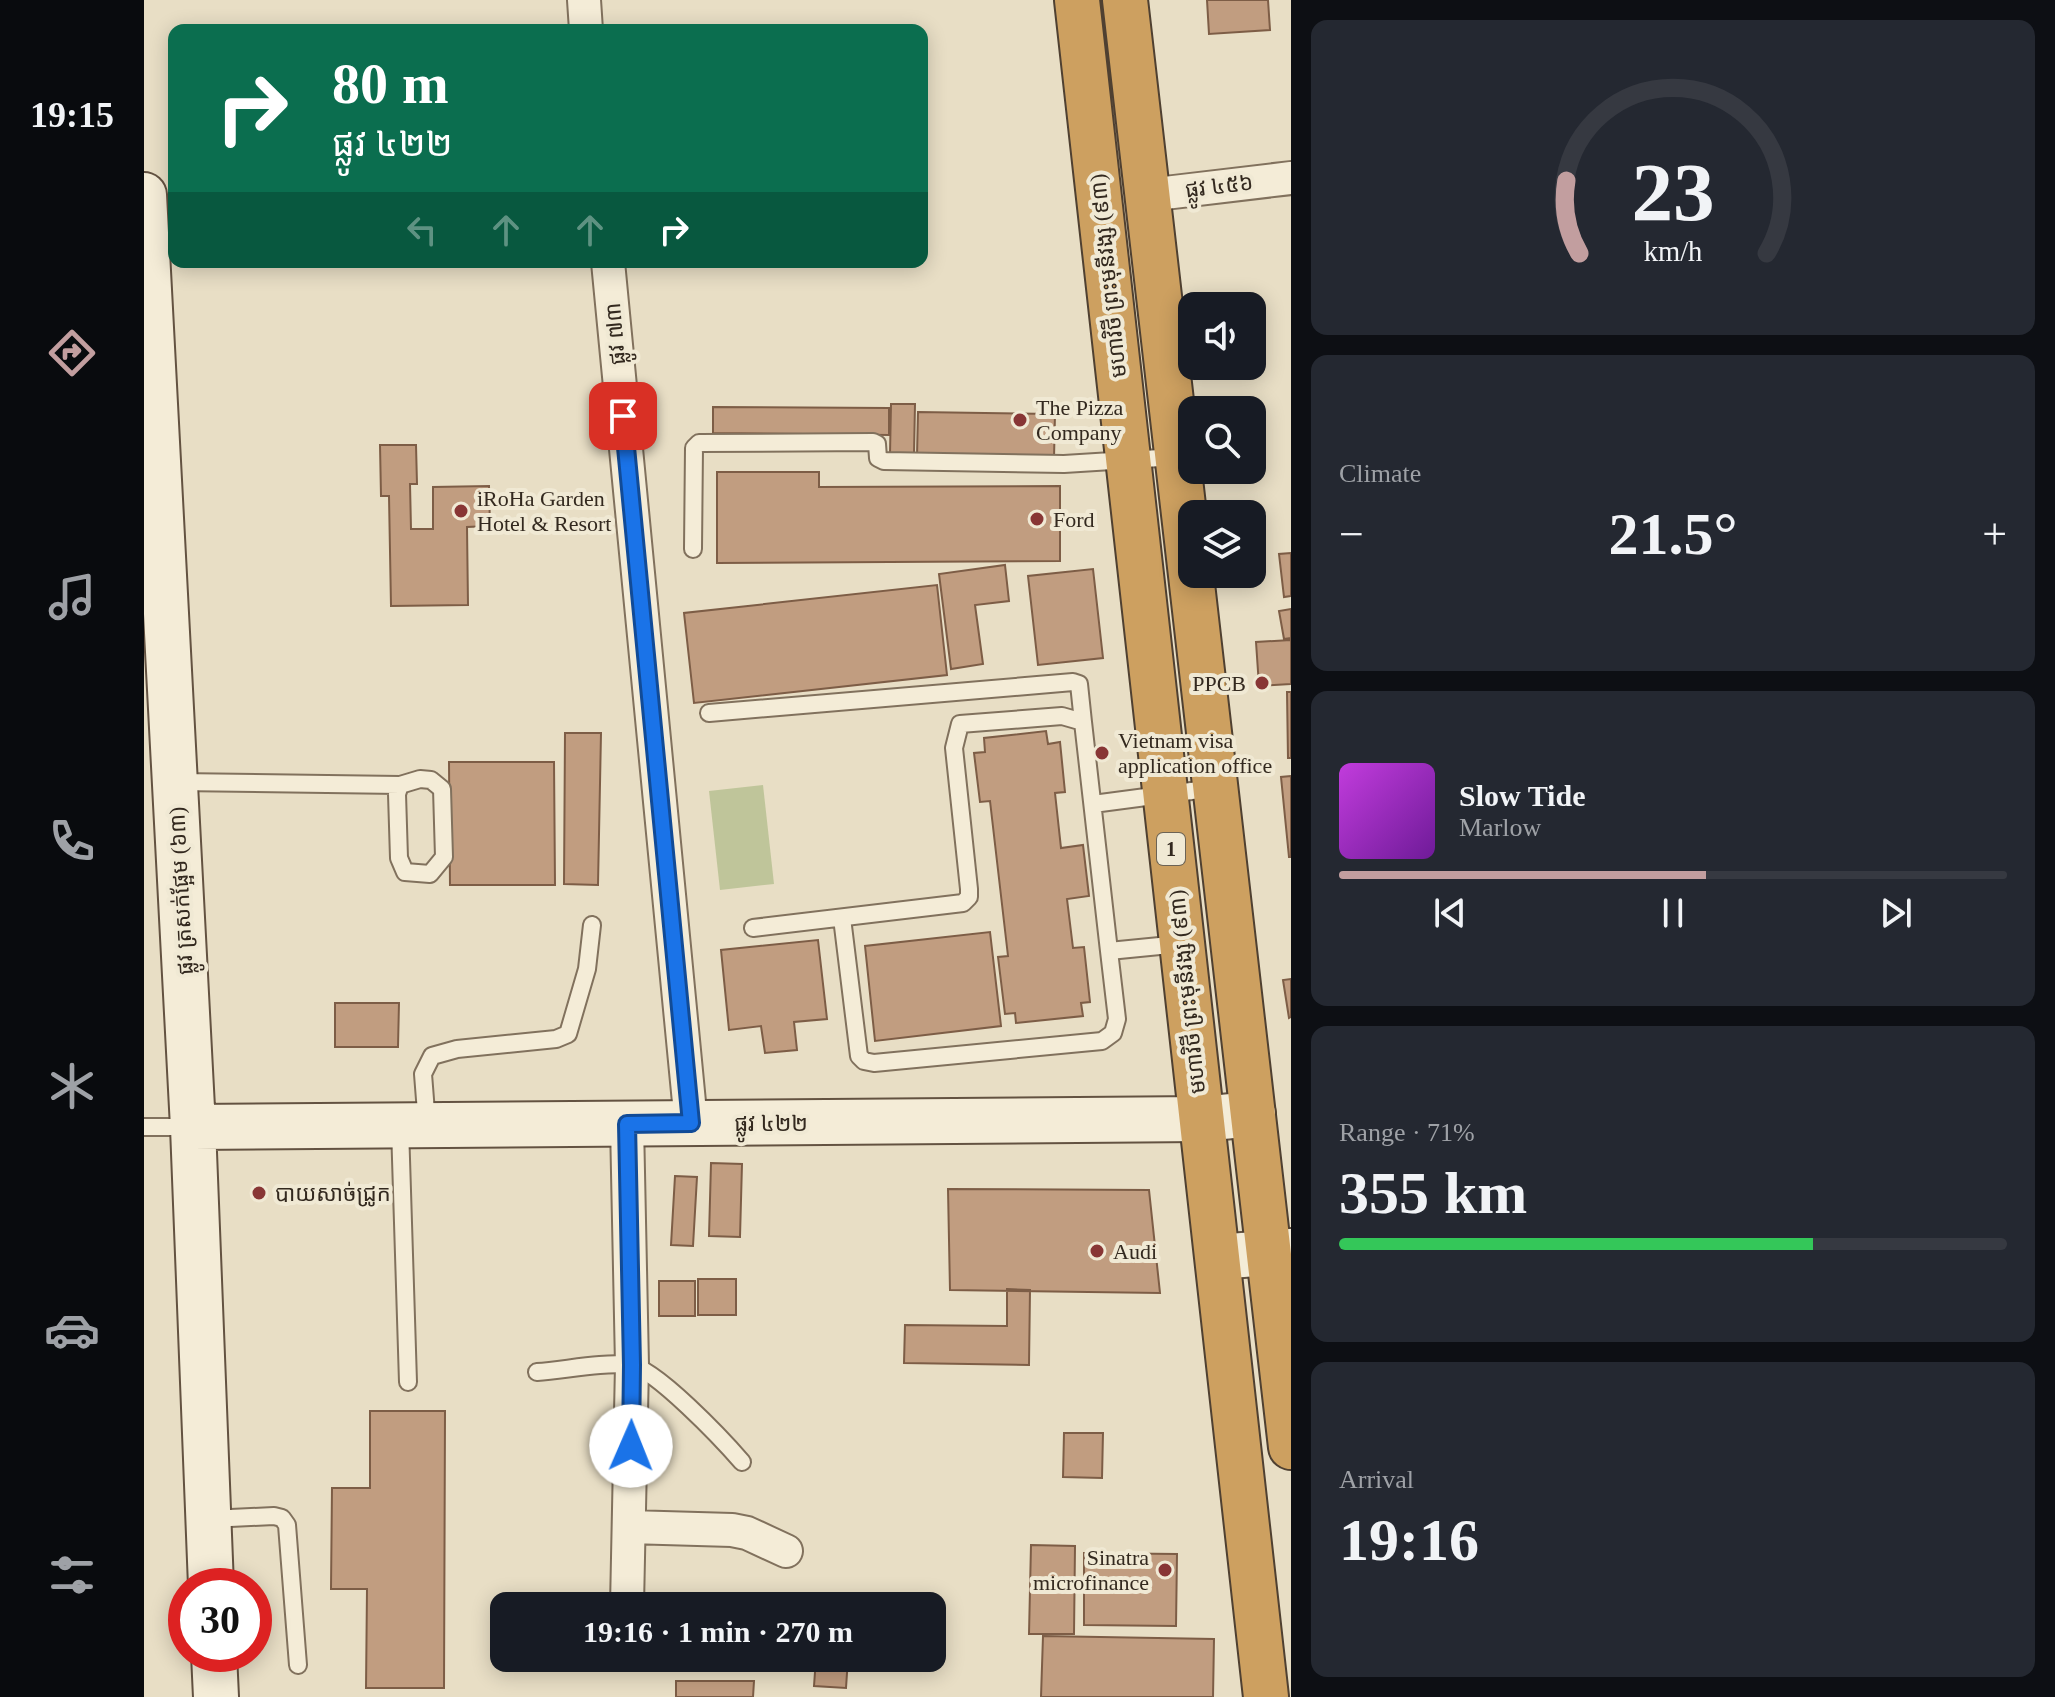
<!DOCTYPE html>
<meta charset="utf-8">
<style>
body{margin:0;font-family:"Times New Roman","Noto Sans Khmer",serif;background:#242831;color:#f1f3f6;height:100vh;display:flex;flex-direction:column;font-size:30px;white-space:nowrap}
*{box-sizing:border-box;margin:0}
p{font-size:26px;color:#9ea1a6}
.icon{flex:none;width:44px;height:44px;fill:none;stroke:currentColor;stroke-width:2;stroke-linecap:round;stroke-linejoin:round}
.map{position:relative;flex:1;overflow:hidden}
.sheet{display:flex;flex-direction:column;gap:20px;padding:20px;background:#0d0f14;width:764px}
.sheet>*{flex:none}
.hud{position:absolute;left:24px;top:24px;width:760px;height:244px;border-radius:16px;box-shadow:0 4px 20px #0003;background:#0b6e4f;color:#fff;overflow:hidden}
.buttons{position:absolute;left:1034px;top:292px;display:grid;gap:16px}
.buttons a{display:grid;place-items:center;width:88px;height:88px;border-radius:16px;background:#171b24;box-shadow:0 4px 20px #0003;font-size:40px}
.speed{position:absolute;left:24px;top:1568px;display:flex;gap:16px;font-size:40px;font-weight:700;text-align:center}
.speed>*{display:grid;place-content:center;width:104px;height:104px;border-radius:50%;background:#171b24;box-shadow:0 4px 20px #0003;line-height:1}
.speed .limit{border:12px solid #d22;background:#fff;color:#111}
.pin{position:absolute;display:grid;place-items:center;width:68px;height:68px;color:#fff;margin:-34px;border-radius:16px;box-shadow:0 4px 12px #0006}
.me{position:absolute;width:88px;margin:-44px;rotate:1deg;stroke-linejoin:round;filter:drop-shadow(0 0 6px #0008)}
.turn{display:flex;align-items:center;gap:28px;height:168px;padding:0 32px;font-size:36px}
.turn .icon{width:104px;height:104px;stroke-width:2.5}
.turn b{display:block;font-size:56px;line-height:68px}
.lanes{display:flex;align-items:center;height:76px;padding:0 32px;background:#0003;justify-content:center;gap:40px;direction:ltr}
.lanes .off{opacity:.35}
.big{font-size:60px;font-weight:800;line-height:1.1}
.sheet .card{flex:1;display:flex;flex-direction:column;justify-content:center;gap:12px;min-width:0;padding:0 28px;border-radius:16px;background:#242831}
.sheet .dial{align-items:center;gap:0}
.dial svg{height:208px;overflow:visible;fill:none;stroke:#363941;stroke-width:7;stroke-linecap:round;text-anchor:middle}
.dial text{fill:#f1f3f6;stroke:none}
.song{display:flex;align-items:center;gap:24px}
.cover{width:96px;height:96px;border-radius:12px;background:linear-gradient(135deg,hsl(290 70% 55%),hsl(280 70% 35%))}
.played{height:8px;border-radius:4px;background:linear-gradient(90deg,#c29e9f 55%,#363941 55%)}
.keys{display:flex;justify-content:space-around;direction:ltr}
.heat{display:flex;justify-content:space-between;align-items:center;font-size:44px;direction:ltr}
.charge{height:12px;border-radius:6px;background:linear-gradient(90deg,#34c759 71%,#363941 0)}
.trip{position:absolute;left:346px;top:1592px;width:456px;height:80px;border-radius:16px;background:#171b24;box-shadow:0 4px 20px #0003;font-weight:800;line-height:80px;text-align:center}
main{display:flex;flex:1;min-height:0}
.tab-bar{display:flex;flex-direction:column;width:144px;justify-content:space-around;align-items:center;background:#090b0e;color:#9ea1a6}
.tab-bar .icon{width:56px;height:56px}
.tab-bar .current{color:#c29e9f}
.tab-bar b{font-size:36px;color:#f1f3f6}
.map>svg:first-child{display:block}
.green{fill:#bfc59a}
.building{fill:#c19d80;stroke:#7d5d46;stroke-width:2}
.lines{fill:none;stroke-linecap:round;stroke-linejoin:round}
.lane-casing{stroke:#81715d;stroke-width:20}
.street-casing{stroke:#81715d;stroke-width:36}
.secondary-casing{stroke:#635241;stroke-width:48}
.highway-casing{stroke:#4f4031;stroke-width:48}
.lane{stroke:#f4ecd7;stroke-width:16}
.street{stroke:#f4ecd7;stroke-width:32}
.secondary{stroke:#f4ecd7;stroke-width:44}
.highway{stroke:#cda060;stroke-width:44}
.route-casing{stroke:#114b97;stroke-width:20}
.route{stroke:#1a73e8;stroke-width:14}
.poi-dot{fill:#883635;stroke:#f0e9d4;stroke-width:3}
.labels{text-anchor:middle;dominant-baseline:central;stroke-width:8;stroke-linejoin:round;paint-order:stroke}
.shield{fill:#f0e9d4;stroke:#6c6355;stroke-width:2}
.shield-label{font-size:20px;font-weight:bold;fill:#33291f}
.street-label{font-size:22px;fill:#33291f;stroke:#f0e9d4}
.poi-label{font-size:22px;fill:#33291f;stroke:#f0e9d4;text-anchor:start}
</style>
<main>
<nav class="tab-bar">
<b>19:15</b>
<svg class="icon current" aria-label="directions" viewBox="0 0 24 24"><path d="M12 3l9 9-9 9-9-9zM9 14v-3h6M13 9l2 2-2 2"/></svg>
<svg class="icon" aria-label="music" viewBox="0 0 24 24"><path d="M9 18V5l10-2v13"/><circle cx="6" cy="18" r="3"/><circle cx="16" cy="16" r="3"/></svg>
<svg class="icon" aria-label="phone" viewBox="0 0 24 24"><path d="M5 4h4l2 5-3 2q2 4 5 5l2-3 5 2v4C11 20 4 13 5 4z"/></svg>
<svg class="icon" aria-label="climate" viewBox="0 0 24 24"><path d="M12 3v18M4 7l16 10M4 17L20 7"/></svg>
<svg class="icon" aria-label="car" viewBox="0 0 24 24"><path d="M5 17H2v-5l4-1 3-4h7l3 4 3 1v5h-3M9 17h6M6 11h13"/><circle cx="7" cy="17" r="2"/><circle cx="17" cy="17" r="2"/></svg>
<svg class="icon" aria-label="filters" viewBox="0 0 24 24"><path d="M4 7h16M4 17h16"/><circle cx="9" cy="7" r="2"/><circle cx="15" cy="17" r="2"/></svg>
</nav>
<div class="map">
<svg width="1147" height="1697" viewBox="0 0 1147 1697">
<rect width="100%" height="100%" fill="#e8dec5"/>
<path class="green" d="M619,785L630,884L576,890L565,791Z"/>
<path class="building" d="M1063,0H1124L1126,30L1065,34Z
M747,404H771L770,454H746Z
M569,407L745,408V435L569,433Z
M774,412L911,414L910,458L773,456Z
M236,445H272L273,484H266L267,529H289V487L345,486L346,526L323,527L324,605L247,606L245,496H237Z
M573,472H675V487L916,486V561L573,563Z
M1147,553V596L1140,597L1135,554Z
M861,565L865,601L831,605L839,664L807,669L795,574Z
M949,569L959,658L894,665L884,576Z
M793,585L803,675L550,703L540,613Z
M1147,609V638L1140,639L1135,611Z
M1147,640V684L1115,686L1112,642Z
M1143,692H1147V758H1144Z
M902,731L904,744L916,742L921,792L911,793L917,848L939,845L945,896L923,899L929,948L940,947L946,1002L937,1003L939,1016L872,1023L871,1013L861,1014L854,957L864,956L846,801L836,802L830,753L841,752L840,738Z
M421,733H457L454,885L420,884Z
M305,762H410L411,885H306Z
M1147,776V857H1145L1137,777Z
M846,932L857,1026L731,1041L721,946Z
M674,940L683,1019L650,1022L653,1050L621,1053L617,1026L585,1030L577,950Z
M1147,979V1017L1145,1018L1139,980Z
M191,1003H255L254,1047H191Z
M567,1163L598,1164L596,1237L565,1236Z
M531,1176L553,1177L549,1246L527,1245Z
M804,1189L1005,1190L1016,1293L806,1290Z
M554,1279H592V1315H554Z
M515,1281H551V1316H515Z
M863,1289L886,1290L885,1365L760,1363L761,1325L863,1326Z
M226,1411H301L300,1688H222L223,1589H187L188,1488H226Z
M920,1433H959L958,1478L919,1477Z
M887,1545L931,1546L930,1634H885Z
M940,1553L1033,1554L1032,1626L940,1625Z
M899,1636L1070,1639L1069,1697H897Z
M672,1658H704L702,1688L670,1686Z
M532,1681H610L609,1697H532Z"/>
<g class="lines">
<defs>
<path id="lane" d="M549,549L550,448L555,443L729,442L733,444L734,458L740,461L920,464L1032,457
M565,713L929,682L935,684L939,722
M276,779L287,780L298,789L300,857L286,874L261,872L255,858L253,794L256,785Z
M33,782L256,785
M949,804L1070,788
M698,918L715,1056L720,1061L730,1063L958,1041L969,1033L973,1019L965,951
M609,928L819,903L825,897V889L810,748L816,724L918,716L939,722L965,951L1036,944
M283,1125L279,1074L288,1056L313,1049L412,1039L424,1034L443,969L448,925
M0,1127H46
M256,1127L264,1382
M393,1372C422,1370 457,1362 486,1365C511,1368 579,1440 598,1462
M66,1519L130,1516L138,1518L143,1525L154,1665"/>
<path id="street" d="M440,0L442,30
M1004,195L1147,178
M464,262L547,1123
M483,1124L488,1365L483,1606
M485,1527L588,1530L603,1533L642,1551"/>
<path id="secondary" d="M0,195L49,1127L67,1586
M49,1127L1057,1119L1109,1114
M1074,1257L1147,1251
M70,1654L72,1697"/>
<path id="highway" d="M933,0L1122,1697
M981,0L1147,1447"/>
</defs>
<use href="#lane" class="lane-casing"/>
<use href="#street" class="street-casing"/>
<use href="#secondary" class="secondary-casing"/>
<use href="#highway" class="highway-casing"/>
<use href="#lane" class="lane"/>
<use href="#street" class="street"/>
<use href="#secondary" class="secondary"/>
<use href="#highway" class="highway"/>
</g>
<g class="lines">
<defs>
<path id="route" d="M479,416L547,1123L483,1124L488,1365L487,1446"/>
</defs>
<use href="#route" class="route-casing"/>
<use href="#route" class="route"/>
</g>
<g class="poi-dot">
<circle cx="876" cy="420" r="8"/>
<circle cx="317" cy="511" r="8"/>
<circle cx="893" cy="519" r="8"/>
<circle cx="1118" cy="683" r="8"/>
<circle cx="958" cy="753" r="8"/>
<circle cx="115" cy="1193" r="8"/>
<circle cx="953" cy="1251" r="8"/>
<circle cx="1021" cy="1570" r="8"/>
</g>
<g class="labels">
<rect class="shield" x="1013" y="833" width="28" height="32" rx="6"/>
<g class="shield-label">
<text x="1027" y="849">1</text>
</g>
<g class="street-label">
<text transform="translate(1075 186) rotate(-7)">ផ្លូវ ៤៥៦</text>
<text transform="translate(964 276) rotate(-96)">មហាវិថី ព្រះមុនីវង្ស (៩៣)</text>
<text transform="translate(471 334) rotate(-95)">ផ្លូវ ៧៣</text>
<text transform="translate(37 891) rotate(-93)">ផ្លូវ ត្រសក់ផ្អែម (៦៣)</text>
<text transform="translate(1043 992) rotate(-96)">មហាវិថី ព្រះមុនីវង្ស (៩៣)</text>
<text x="627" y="1123">ផ្លូវ ៤២២</text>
</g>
<g class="poi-label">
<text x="892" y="407">The Pizza<tspan x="892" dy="25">Company</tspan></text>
<text x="333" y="498">iRoHa Garden<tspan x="333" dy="25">Hotel &amp; Resort</tspan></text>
<text x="909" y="519">Ford</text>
<text x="1102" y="683" text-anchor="end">PPCB</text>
<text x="974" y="740">Vietnam visa<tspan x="974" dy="25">application office</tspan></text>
<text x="131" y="1193">បាយសាច់ជ្រូក</text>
<text x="969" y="1251">Audi</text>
<text x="1005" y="1557" text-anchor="end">Sinatra<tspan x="1005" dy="25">microfinance</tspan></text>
</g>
</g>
</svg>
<div class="buttons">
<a><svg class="icon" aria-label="sound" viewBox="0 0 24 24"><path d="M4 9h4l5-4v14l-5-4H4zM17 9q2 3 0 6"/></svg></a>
<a><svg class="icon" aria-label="search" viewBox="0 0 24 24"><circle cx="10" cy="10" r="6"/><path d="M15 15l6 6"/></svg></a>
<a><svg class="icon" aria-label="layers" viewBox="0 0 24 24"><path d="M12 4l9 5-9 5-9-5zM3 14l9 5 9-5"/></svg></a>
</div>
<div class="speed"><div class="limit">30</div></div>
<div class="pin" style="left:479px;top:416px;background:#d93025"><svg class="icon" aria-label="arrive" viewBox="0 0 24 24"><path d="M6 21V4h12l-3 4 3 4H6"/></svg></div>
<svg class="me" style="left:487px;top:1446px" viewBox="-20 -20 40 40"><circle r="19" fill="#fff"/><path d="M0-13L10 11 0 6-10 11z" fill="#1a73e8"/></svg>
<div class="trip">19:16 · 1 min · 270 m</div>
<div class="hud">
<div class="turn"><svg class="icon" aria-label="right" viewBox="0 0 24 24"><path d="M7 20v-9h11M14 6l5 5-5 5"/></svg><div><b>80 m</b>ផ្លូវ ៤២២</div></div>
<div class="lanes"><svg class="icon off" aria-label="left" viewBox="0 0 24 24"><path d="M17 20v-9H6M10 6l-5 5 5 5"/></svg><svg class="icon off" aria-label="ahead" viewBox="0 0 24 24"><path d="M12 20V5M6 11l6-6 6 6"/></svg><svg class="icon off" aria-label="ahead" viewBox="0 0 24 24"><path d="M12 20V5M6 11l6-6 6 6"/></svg><svg class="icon" aria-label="right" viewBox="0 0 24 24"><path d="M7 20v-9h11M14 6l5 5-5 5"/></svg></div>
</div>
</div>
<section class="sheet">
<div class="card dial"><svg viewBox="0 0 100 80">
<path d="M14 69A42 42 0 1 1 86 69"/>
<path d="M14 69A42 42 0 0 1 9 41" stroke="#c29e9f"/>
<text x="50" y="56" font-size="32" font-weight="700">23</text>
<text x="50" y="72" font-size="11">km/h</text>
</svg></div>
<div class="card"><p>Climate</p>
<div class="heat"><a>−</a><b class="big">21.5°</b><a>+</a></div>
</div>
<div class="card">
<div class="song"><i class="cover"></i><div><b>Slow Tide</b><p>Marlow</p></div></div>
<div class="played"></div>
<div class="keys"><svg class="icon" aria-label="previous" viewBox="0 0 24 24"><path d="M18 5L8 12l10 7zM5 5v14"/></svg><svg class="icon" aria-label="pause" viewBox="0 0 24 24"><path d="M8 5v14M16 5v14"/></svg><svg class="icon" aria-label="next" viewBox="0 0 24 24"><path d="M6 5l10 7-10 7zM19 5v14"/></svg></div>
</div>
<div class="card"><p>Range · 71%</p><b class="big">355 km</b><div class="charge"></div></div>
<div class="card"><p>Arrival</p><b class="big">19:16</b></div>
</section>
</main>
